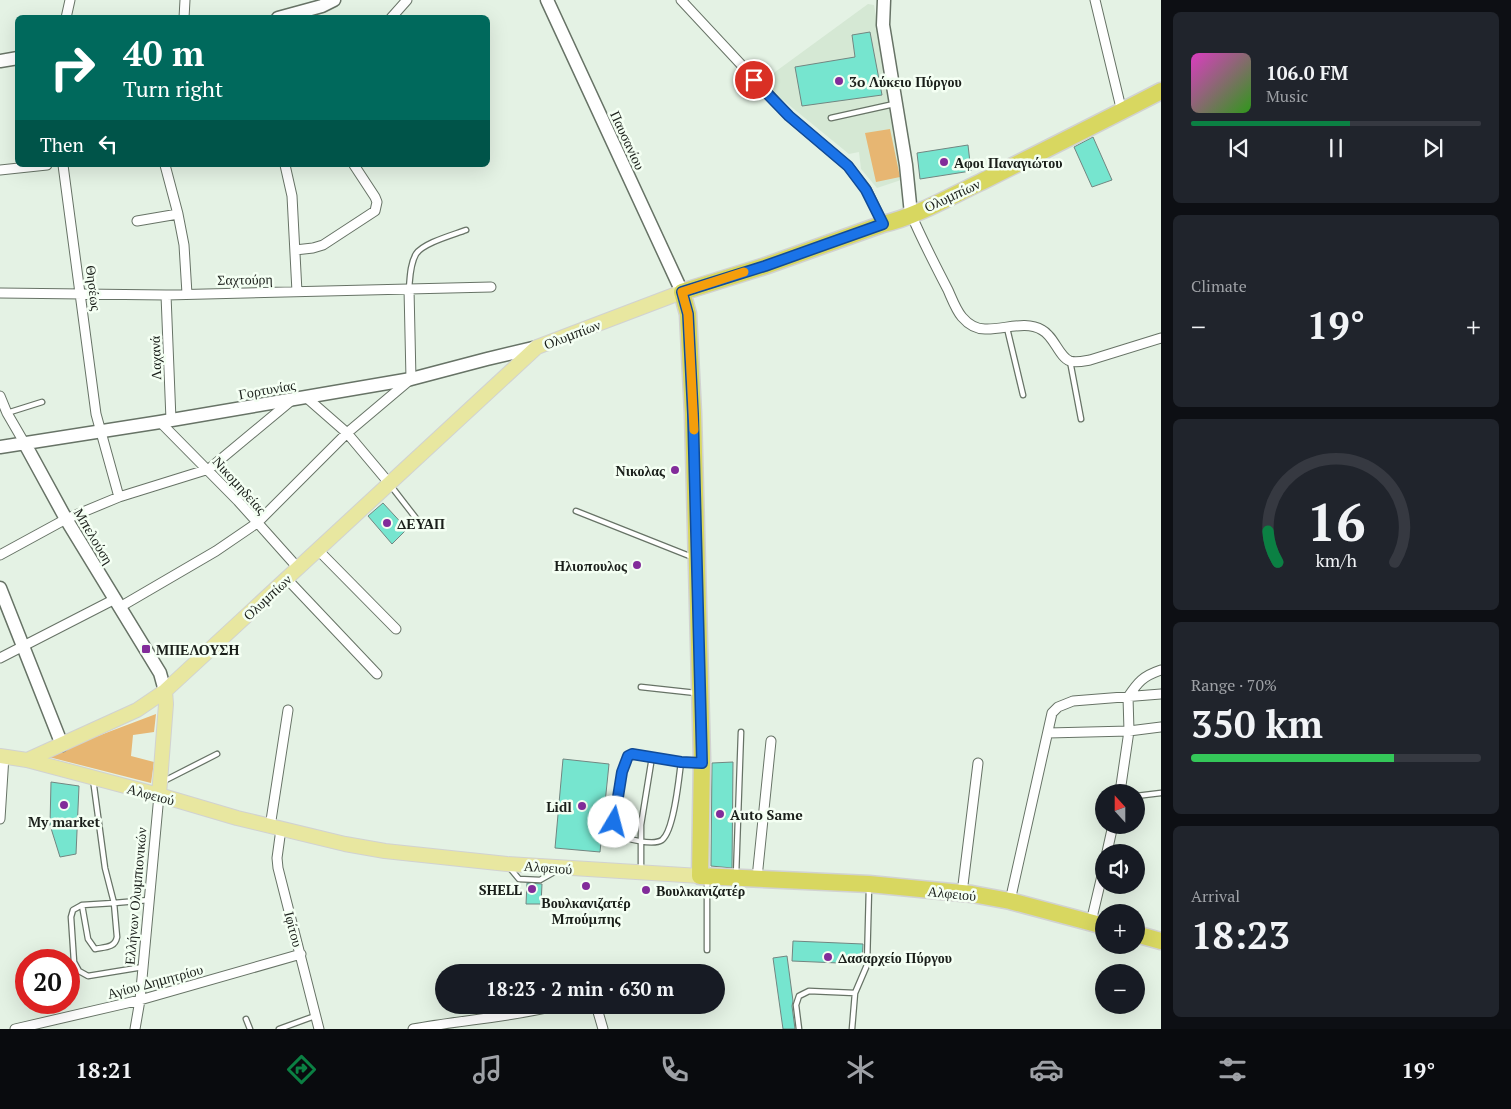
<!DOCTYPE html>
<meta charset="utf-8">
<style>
body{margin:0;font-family:"PT Serif",serif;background:#20242c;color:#f1f3f6;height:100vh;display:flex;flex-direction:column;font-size:19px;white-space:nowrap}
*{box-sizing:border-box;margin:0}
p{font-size:16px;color:#9ea1a6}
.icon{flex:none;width:28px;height:28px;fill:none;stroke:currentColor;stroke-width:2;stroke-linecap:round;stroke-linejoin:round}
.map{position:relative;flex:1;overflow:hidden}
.panel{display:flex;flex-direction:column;gap:12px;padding:12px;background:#0d0f14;width:350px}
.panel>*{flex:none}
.guide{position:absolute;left:15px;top:15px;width:475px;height:152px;border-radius:8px;box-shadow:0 5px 20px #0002;background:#00695c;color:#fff;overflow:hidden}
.needle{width:32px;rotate:339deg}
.fabs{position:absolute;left:1095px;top:784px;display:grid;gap:10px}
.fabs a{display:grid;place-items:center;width:50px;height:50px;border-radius:50%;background:#171b24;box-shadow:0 5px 20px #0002;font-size:25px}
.speed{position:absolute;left:15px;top:949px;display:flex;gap:10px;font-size:25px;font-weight:700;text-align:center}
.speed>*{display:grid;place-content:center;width:65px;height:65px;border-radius:50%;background:#171b24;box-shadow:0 5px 20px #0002;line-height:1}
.speed .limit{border:8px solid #d22;background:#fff;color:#111}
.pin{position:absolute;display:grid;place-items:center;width:42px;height:42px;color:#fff;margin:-21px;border:2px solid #fff;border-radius:50%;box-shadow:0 1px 5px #0007}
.me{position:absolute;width:55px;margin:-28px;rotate:8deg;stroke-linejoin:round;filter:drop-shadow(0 0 4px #0008)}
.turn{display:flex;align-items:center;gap:18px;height:105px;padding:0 25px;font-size:22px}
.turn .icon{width:65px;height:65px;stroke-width:2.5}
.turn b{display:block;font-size:35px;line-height:42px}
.then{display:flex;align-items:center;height:48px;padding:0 25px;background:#0003;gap:10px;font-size:19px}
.big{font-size:38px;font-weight:700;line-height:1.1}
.panel .card{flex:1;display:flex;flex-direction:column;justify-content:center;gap:8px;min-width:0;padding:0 18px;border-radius:8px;background:#20242c}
.panel .dial{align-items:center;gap:0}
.dial svg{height:130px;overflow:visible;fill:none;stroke:#363941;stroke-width:7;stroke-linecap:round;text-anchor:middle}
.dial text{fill:#f1f3f6;stroke:none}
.song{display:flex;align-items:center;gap:15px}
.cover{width:60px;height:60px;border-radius:8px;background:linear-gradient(135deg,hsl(310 70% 55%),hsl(110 70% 35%))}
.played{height:5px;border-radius:2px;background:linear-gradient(90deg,#0b8043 55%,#363941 55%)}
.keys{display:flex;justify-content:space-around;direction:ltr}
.heat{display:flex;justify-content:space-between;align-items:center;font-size:28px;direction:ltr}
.charge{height:8px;border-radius:4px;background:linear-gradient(90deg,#34c759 70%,#363941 0)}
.trip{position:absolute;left:435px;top:964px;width:290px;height:50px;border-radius:25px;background:#171b24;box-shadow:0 5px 20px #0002;font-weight:700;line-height:50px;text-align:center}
.dock{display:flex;height:80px;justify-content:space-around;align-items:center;background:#090b0e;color:#9ea1a6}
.dock .icon{width:35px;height:35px}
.dock .current{color:#0b8043}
.dock b{font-size:22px;color:#f1f3f6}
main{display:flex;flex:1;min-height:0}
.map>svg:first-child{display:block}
.built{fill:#d5e8d4}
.green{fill:#e7b672}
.building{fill:#76e5cf;stroke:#728681}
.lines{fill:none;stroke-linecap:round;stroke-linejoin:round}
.lane-casing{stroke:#677366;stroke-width:7}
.street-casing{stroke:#677366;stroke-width:11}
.secondary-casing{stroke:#677366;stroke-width:15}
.primary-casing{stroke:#d1d2d1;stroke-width:16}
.highway-casing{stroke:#d1d2d1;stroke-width:19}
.lane{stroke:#fff;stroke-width:4.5}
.street{stroke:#fff;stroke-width:9}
.secondary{stroke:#fff;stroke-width:12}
.primary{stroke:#e8e7a0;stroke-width:14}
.highway{stroke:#d8d760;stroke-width:16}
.route-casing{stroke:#114b97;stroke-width:12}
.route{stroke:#1a73e8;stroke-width:9}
.slow{stroke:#f59e0b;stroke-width:9}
.poi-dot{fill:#822c9a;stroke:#f4fff3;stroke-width:2}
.labels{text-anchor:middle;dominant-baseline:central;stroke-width:5;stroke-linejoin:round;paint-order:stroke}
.poi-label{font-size:14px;font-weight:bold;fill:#1a1f1a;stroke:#f4fff3;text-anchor:start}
.street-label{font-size:14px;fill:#1a1f1a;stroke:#f4fff3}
</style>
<main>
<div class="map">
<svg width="1161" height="1029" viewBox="0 0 1161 1029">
<rect width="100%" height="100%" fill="#e4f2e4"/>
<path class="built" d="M868,4L874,5L904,179L877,188L861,169L859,152L849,154L767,87L775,72Z"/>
<path class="green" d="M890,129L900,177L876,182L865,133Z
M156,714L154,732L133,735L131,756L154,762L151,783L45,756Z"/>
<path class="building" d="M870,32L882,95L802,106L795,67L855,57L852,35Z
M1093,137L1112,180L1092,187L1074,147Z
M968,145L971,171L920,179L917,153Z
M383,503L407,529L392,544L368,516Z
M563,759L609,764L600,852L555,848Z
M733,762L732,868L711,866L712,763Z
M51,782L79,786L76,854L60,857L50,825Z
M527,883L542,884L541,904H526Z
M793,941L863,944L862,964L792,961Z
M787,956L793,1001L792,1006L795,1029H783L773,958Z"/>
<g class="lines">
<defs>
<path id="lane" d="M831,118L894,104
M409,289C410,278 410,264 416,254C423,243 453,235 466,230
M1007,328L1023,395
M1070,361L1081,419
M7,413L42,402
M391,486L422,526
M576,511L692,557
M641,687L696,693
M681,762C679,778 674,831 662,840C653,846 626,839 617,834C611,821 620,768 628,756L632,754L699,763
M93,779L105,868L114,903L149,900
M162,782L217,754
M1136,796L1161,793
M509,867L519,879L540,880L556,871
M641,870V825L652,757
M736,876L741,732
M82,905L88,939L95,949C105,947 115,948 117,937L114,903L82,905L73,910L71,917L74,962L79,971L88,976L143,967
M707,950V880
M246,1019L250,1029
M279,1029L315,1016
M799,1029L796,1005L799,996L809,991L855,993
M852,1029L855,993L867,965L869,888"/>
<path id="street" d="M681,0L789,116L848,166L866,189L883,224
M1095,0L1122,112
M66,18L70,0
M184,18L185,0
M391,18L407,0
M63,165L96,414L119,497
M165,165L178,214
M285,165L292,196L297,292
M0,170L47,165
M911,214C922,240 935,265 948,290C952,299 956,310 962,317C968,324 976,329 985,329C1003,330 1026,320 1042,330C1054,336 1059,357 1070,361C1076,363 1084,361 1090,360L1161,338
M137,221L178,214L184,245L187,294
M295,250L313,248L323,245L375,211L377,202L375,197L354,165
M0,293L166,295L491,287
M166,295L171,420
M0,396L7,413L25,444
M307,398L347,433L389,483
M160,422L238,501L298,568
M318,550L396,629
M0,555L66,519L119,497L209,469L292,400
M287,579L377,674
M120,607L216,551L257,523L347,433L411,379L409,289
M0,658L115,599
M1048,733L1129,731L1128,697C1138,682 1143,676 1161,670
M1120,792L1129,731L1161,727
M0,819L4,756
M270,827L288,710
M281,829L277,858L278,868L319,1029
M1107,852L1113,825
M757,878L771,741
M962,893L978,763
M1010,901L1052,713L1058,707L1073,701L1161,694
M1091,922L1104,867
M596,1005L603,1029
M15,1029L140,1000L301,954
M135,1029L140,1000L159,795
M413,1029C462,1020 512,1017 560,1005"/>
<path id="secondary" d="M547,0L682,292
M884,0L883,25L906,165L911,214
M278,18L322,6L334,0
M0,61L18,58
M25,444L66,519L160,673L165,691
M0,447L160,422L411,379L487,359L537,347
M0,588L62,745"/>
<path id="primary" d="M0,756L27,760L159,795L237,818L345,844L385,851L507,864L700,876
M27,760L137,710L165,691L537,347L682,292
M159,795L166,704L165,691"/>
<path id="highway" d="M1104,926L1010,901L972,894L869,884L700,876L702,759L693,414L688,314L682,292L765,266L883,224C915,217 951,196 981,182C1041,152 1101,122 1161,91
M1136,934L1161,941"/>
</defs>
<use href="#lane" class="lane-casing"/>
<use href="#street" class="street-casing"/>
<use href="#secondary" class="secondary-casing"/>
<use href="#primary" class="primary-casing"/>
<use href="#highway" class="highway-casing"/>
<use href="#lane" class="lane"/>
<use href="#street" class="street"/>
<use href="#secondary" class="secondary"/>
<use href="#primary" class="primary"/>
<use href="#highway" class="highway"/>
</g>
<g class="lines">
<defs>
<path id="route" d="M614,822L622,772L628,756L632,754L681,762L702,763L693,414L688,314L682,292L765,266L883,224L866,190L848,166L789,116L754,80"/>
</defs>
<use href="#route" class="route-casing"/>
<use href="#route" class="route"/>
<path class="slow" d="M694,430L688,314L682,292L744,272"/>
</g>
<g class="poi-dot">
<circle cx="839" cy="81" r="5"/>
<circle cx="944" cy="162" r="5"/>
<circle cx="675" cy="470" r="5"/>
<circle cx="387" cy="523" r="5"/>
<circle cx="637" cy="565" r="5"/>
<rect x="141" y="644" width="10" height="10" rx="2.5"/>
<circle cx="64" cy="805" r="5"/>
<circle cx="582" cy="806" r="5"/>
<circle cx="720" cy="814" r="5"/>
<circle cx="586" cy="886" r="5"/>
<circle cx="532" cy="889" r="5"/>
<circle cx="646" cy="890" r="5"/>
<circle cx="828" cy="957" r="5"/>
</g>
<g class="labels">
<g class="poi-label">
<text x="849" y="81">3o Λύκειο Πύργου</text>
<text x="954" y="162">Αφοι Παναγιώτου</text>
<text x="665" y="470" text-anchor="end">Νικολας</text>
<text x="397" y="523">ΔΕΥΑΠ</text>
<text x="627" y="565" text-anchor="end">Ηλιοπουλος</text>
<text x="156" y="649">ΜΠΕΛΟΥΣΗ</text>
<text x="572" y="806" text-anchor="end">Lidl</text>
<text x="730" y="814">Auto Same</text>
<text x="64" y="821" text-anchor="middle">My market</text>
<text x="522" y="889" text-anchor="end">SHELL</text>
<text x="656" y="890">Βουλκανιζατέρ</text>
<text x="586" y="902" text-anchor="middle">Βουλκανιζατέρ<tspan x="586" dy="16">Μπούμπης</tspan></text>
<text x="838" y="957">Δασαρχείο Πύργου</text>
</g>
<g class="street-label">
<text transform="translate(628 140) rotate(65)">Παυσανίου</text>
<text transform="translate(952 195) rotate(-25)">Ολυμπίων</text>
<text transform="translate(245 279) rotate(-1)">Σαχτούρη</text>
<text transform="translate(94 288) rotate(83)">Θησέως</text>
<text transform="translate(572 334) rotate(-21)">Ολυμπίων</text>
<text transform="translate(155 358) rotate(-92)">Λαχανά</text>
<text transform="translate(267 389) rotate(-10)">Γορτυνίας</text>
<text transform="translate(240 485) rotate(48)">Νικομηδείας</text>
<text transform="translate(94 536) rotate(59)">Μπελούση</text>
<text transform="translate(267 597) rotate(-43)">Ολυμπίων</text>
<text transform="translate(151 794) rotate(15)">Αλφειού</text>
<text transform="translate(548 867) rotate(4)">Αλφειού</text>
<text transform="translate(952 893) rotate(6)">Αλφειού</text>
<text transform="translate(135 896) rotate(-85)">Ελλήνων Ολυμπιονικών</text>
<text transform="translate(294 929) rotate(75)">Ιφίτου</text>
<text transform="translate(155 981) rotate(-15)">Αγίου Δημητρίου</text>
</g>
</g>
</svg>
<div class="fabs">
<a><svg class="needle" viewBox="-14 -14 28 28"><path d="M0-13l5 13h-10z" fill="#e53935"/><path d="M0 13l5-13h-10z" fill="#9ea1a6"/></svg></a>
<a><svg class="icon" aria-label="sound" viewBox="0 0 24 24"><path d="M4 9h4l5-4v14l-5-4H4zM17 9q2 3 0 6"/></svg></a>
<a>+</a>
<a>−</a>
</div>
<div class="speed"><div class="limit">20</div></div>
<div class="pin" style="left:754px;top:80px;background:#d93025"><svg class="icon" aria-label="arrive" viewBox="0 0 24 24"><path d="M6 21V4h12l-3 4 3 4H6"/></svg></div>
<svg class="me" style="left:614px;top:822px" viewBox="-20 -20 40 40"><circle r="19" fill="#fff"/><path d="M0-13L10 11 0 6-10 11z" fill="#1a73e8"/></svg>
<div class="trip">18:23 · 2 min · 630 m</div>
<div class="guide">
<div class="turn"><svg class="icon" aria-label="right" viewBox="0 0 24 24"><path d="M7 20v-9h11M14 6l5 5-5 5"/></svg><div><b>40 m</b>Turn right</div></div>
<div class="then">Then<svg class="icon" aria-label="left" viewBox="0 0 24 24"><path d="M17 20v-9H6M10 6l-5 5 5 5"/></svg></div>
</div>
</div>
<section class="panel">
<div class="card">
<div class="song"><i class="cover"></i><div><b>106.0 FM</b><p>Music</p></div></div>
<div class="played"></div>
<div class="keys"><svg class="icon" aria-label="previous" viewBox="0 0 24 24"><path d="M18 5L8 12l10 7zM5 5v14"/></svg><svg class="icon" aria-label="pause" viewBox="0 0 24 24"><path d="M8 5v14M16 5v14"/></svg><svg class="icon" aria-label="next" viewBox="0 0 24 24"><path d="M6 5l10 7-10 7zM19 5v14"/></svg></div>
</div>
<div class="card"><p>Climate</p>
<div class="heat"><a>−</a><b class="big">19°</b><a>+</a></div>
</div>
<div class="card dial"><svg viewBox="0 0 100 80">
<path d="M14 69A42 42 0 1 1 86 69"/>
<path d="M14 69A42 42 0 0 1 8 50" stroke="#0b8043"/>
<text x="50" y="56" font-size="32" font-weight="700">16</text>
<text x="50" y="72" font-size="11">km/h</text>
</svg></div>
<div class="card"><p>Range · 70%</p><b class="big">350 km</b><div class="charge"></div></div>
<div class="card"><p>Arrival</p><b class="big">18:23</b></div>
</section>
</main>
<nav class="dock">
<b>18:21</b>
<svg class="icon current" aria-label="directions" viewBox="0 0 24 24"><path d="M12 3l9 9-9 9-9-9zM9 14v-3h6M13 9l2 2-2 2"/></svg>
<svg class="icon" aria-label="music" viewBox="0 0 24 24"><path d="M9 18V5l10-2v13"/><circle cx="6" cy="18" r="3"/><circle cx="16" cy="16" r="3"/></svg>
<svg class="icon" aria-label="phone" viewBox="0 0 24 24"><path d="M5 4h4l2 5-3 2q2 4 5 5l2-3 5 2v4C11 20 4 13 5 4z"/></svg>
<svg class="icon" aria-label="climate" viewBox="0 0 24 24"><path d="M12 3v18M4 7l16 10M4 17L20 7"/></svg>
<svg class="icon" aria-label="car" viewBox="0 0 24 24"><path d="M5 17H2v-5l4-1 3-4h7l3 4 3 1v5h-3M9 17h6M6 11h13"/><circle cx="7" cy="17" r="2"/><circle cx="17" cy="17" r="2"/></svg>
<svg class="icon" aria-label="filters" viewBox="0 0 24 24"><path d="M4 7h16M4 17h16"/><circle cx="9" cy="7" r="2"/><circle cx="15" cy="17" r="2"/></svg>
<b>19°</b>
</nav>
